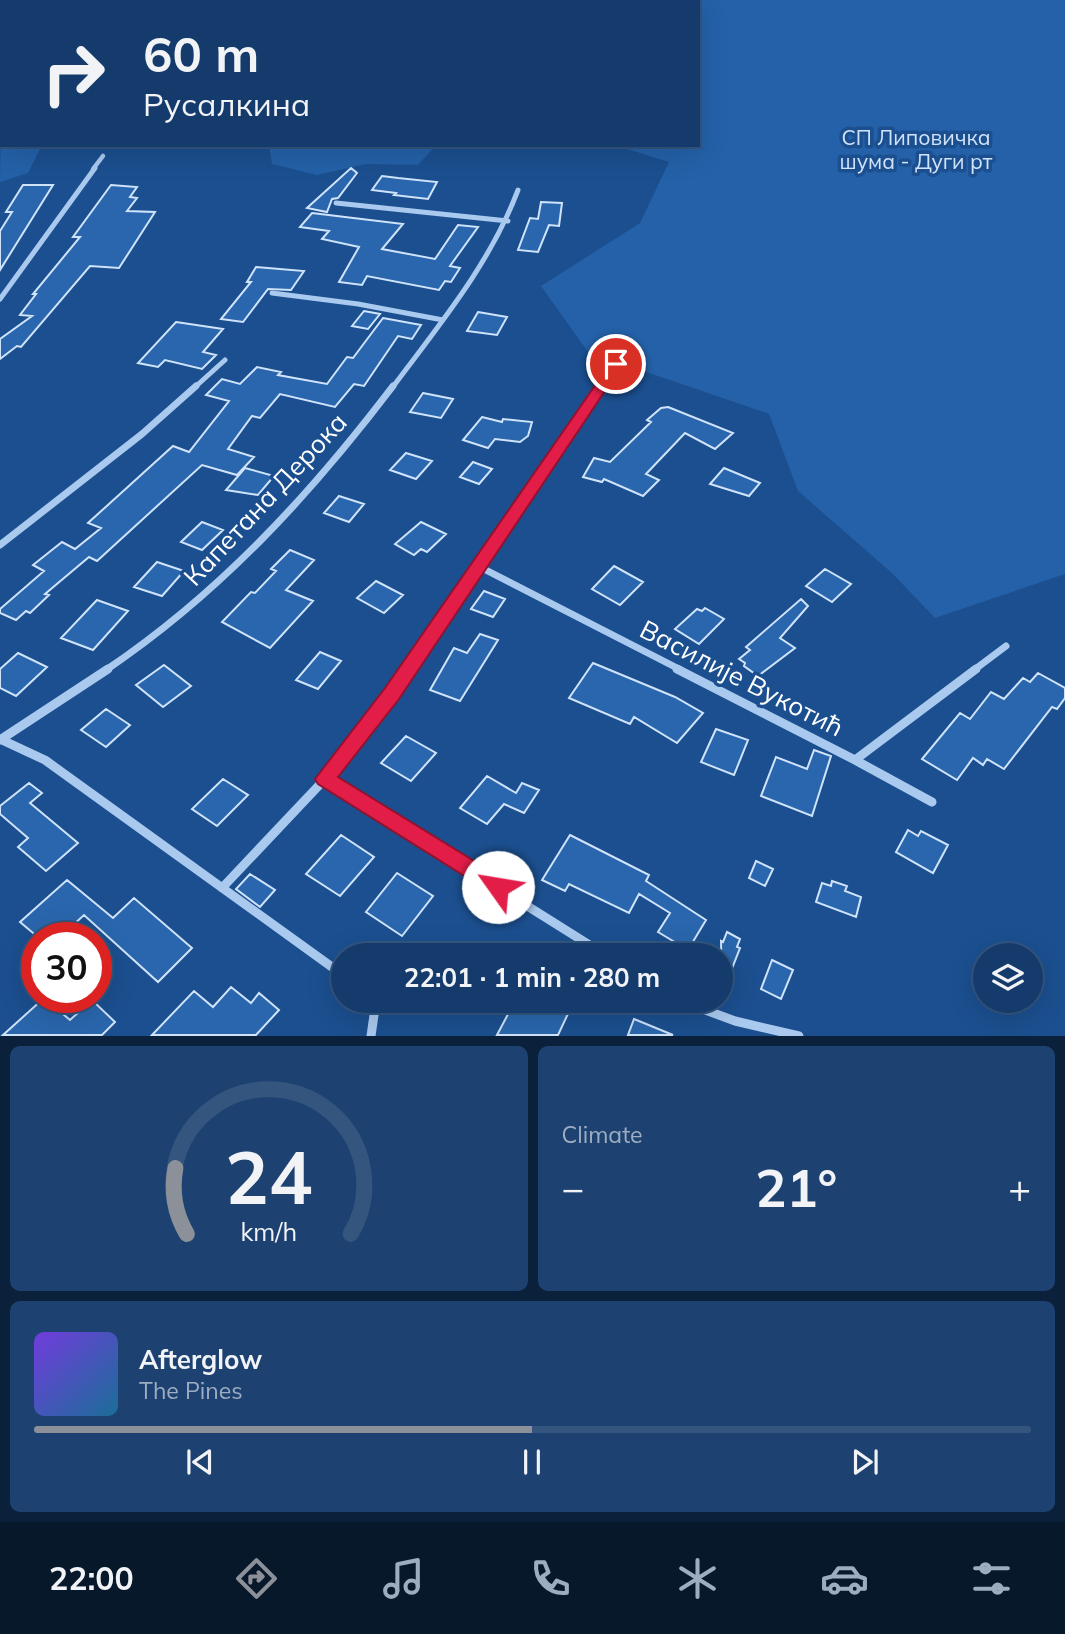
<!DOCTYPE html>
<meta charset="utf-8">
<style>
body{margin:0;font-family:Mulish,sans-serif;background:#1d4271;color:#f1f3f6;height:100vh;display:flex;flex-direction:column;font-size:26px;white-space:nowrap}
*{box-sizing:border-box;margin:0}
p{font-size:23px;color:#9dadc1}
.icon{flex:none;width:38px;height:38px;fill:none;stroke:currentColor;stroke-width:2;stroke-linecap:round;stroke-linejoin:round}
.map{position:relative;height:1036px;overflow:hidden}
.drawer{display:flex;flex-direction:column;gap:10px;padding:10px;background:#0b203b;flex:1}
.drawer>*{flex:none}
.guide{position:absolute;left:0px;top:0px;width:700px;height:147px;box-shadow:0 7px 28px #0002,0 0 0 2px #33557e;background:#143b6b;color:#f1f3f6;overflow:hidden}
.fabs{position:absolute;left:973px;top:943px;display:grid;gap:14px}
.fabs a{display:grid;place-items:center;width:70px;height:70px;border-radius:50%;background:#143b6b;box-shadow:0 7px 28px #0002,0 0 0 2px #33557e;font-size:35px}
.speed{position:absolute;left:21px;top:922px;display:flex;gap:14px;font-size:35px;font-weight:700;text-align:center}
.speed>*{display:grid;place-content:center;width:91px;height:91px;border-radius:50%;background:#143b6b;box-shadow:0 7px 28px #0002,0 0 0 2px #33557e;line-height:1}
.speed .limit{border:10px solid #d22;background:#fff;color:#111}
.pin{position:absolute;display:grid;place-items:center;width:60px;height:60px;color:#fff;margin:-30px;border:4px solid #fff;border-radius:50%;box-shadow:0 2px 7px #0007}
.me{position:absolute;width:77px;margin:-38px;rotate:302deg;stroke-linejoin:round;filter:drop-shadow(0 0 5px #0008)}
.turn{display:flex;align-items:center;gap:24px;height:147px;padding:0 28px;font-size:32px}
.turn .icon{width:91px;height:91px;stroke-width:2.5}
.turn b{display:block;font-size:49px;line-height:60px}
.big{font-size:52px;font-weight:700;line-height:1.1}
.drawer .card{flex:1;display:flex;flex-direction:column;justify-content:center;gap:10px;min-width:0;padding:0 24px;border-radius:10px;background:#1d4271}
.drawer .dial{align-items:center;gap:0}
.dial svg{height:182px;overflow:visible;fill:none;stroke:#33557e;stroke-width:7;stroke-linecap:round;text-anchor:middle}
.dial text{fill:#f1f3f6;stroke:none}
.song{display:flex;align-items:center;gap:21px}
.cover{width:84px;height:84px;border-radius:10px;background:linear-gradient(135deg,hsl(260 70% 55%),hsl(200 70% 35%))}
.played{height:7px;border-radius:4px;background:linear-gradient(90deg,#8c9099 50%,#33557e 50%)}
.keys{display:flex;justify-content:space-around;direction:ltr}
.heat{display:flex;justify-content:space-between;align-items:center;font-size:38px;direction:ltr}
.drawer .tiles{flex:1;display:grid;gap:10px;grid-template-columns:1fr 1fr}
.card:last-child{grid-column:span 2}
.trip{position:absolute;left:331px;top:943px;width:402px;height:70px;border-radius:35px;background:#143b6b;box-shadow:0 7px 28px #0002,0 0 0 2px #33557e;font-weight:700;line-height:70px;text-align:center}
.menu{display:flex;height:112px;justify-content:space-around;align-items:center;background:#08182b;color:#9dadc1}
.menu .icon{width:49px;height:49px}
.menu .active{color:#8c9099}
.menu b{font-size:32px;color:#f1f3f6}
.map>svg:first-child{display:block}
.green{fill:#2461a8}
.building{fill:#2a66ad;stroke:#cfe3fa;stroke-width:2}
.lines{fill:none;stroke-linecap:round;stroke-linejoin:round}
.street-far3{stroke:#a9c9ee;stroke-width:4.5}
.street-far2{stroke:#a9c9ee;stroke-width:5}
.street-far1{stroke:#a9c9ee;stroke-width:7}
.street{stroke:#a9c9ee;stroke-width:9}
.route{fill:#e11d48;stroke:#92132f;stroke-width:2}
.labels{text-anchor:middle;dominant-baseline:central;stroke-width:7;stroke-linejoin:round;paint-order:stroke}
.far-park-label{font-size:21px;fill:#cfe3fa;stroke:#1b4f8f}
.street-label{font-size:26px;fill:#fff;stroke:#1b4f8f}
</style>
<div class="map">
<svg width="1065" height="1036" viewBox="0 0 1065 1036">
<rect width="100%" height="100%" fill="#1b4f8f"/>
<path class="green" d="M0,0H1065V574L935,618L893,574L798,491L769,414L588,352L541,286L640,223L669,162L614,145H698V2H2V34Z
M2,67V145H47L41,147L28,173L0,182Z
M269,145H436L418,165L366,164L317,175L272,164Z"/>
<path class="building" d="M351,168L357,173L338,198L332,199L327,212L307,208Z
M382,176L398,178L437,182L428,199L394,195L396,193L372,190Z
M23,185H53L0,270V231L12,212H6Z
M111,185L137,187L130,197L137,198L127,211L155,212L119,268L90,266L21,347L17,346L0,359V339L32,316L20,315L36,294H33L80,237H73Z
M541,202L562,203L559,226L549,225L538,252L518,250L530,218L538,219Z
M312,213L403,224L382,249L435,259L458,225L478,227L450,266L460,268L451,282L445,281L439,290L367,276L362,285L339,282L359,247L322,239L329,231L300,227Z
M256,267L304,271L291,290L268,289L243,322L221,319L251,282H247Z
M364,311L380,314L368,329L352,326Z
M478,312L507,317L497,335L467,331Z
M383,318L421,325L412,339L398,336L364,386L354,384L335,407L280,394L260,418L252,416L228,449L254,457L237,475L202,465L97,561L89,557L45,594L49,595L30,613L26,611L16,620L0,613V609L44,571L33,565L62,542L75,549L101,528L88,523L173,446L189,452L229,401L206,395L222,379L240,384L257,367L281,372L278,375L327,384L347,357L353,358Z
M176,322L223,329L203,352L216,355L202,369L165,360L158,367L138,363Z
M423,393L453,399L441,418L410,412Z
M668,407L733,433L715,449L685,433L646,474L659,480L643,496L604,479L602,482L583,477L594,458L610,462L651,422L647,420L661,408Z
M482,417L502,422L503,419L532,422L528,436L520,442L495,439L488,448L463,440Z
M406,453L432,461L416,479L390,470Z
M473,462L492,469L479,484L460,477Z
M245,468L274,476L258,495L226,490Z
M724,468L760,483L749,496L710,484Z
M339,496L364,504L349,522L324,513Z
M202,522L223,530L202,550L181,542Z
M421,522L446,534L427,552L421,549L414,555L395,544Z
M290,550L314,560L286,590L313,601L270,648L222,622L251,592L255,593L276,571L271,569Z
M157,562L184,571L162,596L134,587Z
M614,566L643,582L620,605L592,589Z
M825,569L851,584L832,602L806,586Z
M376,581L403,595L384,613L357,598Z
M484,591L505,599L493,617L471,609Z
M801,599L808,606L780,638L795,648L758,676L744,666L745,663L739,659L750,650L746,647Z
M97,600L128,611L93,650L61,638Z
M705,608L724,619L699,644L675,629L697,609L702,611Z
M480,634L498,640L460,701L430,690L454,648L467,653Z
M320,652L341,661L318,689L296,680Z
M18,653L47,667L16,696L0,688V669Z
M593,663L675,697L703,713L677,743L634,717L630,724L569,698Z
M164,665L191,686L163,707L136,685Z
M1038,673L1065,688V698L1057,709L1052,707L1004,769L987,759L983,765L973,758L957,780L922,759L960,713L970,719L991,692L1004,699L1023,678L1030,682Z
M106,709L130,725L106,747L81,730Z
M716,729L748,740L734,775L701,762Z
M406,736L436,753L411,781L381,763Z
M814,750L831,756L812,816L761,796L776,757L807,769Z
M487,776L516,793L522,783L539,790L524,813L504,804L487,824L460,808Z
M223,779L248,795L217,826L192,809Z
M29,783L42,793L30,803L78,843L46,871L18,847L28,838L0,814V806Z
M908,830L918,836L921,831L948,845L933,873L896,852Z
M341,835L374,857L340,896L306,874Z
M570,835L649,875L646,881L706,920L688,950L658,932L670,913L639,894L629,913L569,884L565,891L542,880Z
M756,861L773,869L765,886L749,878Z
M397,873L433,896L402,936L366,912Z
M250,874L275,890L260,907L236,889Z
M67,880L113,918L134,898L192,948L158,982L84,915L59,938H39L20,922Z
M832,881L847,886L845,891L861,897L856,917L816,902L822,883L831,886Z
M727,932L740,939L737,947L740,948L722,994L721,941L723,942Z
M772,960L793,970L781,999L761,989Z
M231,987L251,1003L259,993L279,1010L256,1035H152L194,991L213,1007Z
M44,998L70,1020L92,1000L115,1022L102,1035H3Z
M515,1001H574L558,1035H497Z
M634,1019L673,1035H628Z"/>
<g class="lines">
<path class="street-far3" d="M93,169L103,156"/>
<path class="street-far2" d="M336,203L508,221
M272,293L358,304L443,320
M0,299L95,168
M194,388L225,360
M392,388C439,325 490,264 518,190
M600,388L616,364"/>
<path class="street-far1" d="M0,545L142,434L196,386
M478,566L681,670
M106,670C220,593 310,495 393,386
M407,670L601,386
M974,670L1006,646"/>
<path class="street" d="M677,669L855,760L976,669
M0,739L45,760L343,975
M0,740L108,669
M855,760L932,802
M325,779L607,956
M222,888L325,779L409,669
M681,1001L735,1021L799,1036
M371,1036L376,1001"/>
</g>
<path class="route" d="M612,361L623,364L399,699L338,777L505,880L509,887L505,894L498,897L318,784L315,779L385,688Z"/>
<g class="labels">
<g class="far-park-label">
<text x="916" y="137">СП Липовичка<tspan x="916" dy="24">шума - Дуги рт</tspan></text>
</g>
<g class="street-label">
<text transform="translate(265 499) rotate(-47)">Капетана Дерока</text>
<text transform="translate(742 678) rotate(27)">Василије Вукотић</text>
</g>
</g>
</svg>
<div class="fabs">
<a><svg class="icon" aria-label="layers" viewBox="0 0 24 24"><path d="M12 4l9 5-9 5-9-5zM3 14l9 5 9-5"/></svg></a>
</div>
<div class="speed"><div class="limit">30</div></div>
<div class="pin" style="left:616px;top:364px;background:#d93025"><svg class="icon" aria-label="arrive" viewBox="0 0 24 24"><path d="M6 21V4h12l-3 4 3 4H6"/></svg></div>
<svg class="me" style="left:498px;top:887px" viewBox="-20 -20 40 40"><circle r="19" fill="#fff"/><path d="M0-13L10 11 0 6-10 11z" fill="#e11d48"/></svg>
<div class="trip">22:01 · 1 min · 280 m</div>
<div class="guide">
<div class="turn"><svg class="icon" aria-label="right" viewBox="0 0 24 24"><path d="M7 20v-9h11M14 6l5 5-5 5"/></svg><div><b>60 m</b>Русалкина</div></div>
</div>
</div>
<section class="drawer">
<div class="tiles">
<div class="card dial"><svg viewBox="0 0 100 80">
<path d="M14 69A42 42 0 1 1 86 69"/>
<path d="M14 69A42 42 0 0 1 9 40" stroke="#8c9099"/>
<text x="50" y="56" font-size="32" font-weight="700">24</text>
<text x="50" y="72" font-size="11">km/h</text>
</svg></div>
<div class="card"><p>Climate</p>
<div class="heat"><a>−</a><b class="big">21°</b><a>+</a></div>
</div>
<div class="card">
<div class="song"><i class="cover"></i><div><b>Afterglow</b><p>The Pines</p></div></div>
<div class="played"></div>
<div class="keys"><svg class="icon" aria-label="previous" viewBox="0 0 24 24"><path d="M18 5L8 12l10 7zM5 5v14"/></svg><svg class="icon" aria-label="pause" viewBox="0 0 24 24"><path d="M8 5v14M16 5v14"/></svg><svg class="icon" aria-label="next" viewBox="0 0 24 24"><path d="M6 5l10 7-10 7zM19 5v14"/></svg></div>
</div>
</div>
</section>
<nav class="menu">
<b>22:00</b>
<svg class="icon active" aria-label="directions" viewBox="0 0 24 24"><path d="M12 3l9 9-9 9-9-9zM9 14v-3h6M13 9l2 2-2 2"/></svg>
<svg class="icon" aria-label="music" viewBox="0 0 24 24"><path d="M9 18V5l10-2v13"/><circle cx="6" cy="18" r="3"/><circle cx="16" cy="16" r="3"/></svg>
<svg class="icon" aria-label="phone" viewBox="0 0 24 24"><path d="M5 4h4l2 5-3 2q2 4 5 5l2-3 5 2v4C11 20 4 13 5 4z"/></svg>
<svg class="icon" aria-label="climate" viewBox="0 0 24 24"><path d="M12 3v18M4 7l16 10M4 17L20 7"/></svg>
<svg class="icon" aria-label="car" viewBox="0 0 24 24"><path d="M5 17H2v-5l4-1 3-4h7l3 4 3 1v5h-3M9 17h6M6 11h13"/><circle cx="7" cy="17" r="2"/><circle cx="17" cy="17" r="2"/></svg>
<svg class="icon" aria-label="filters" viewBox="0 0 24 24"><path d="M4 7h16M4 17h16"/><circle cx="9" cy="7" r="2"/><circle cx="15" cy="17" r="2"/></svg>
</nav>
